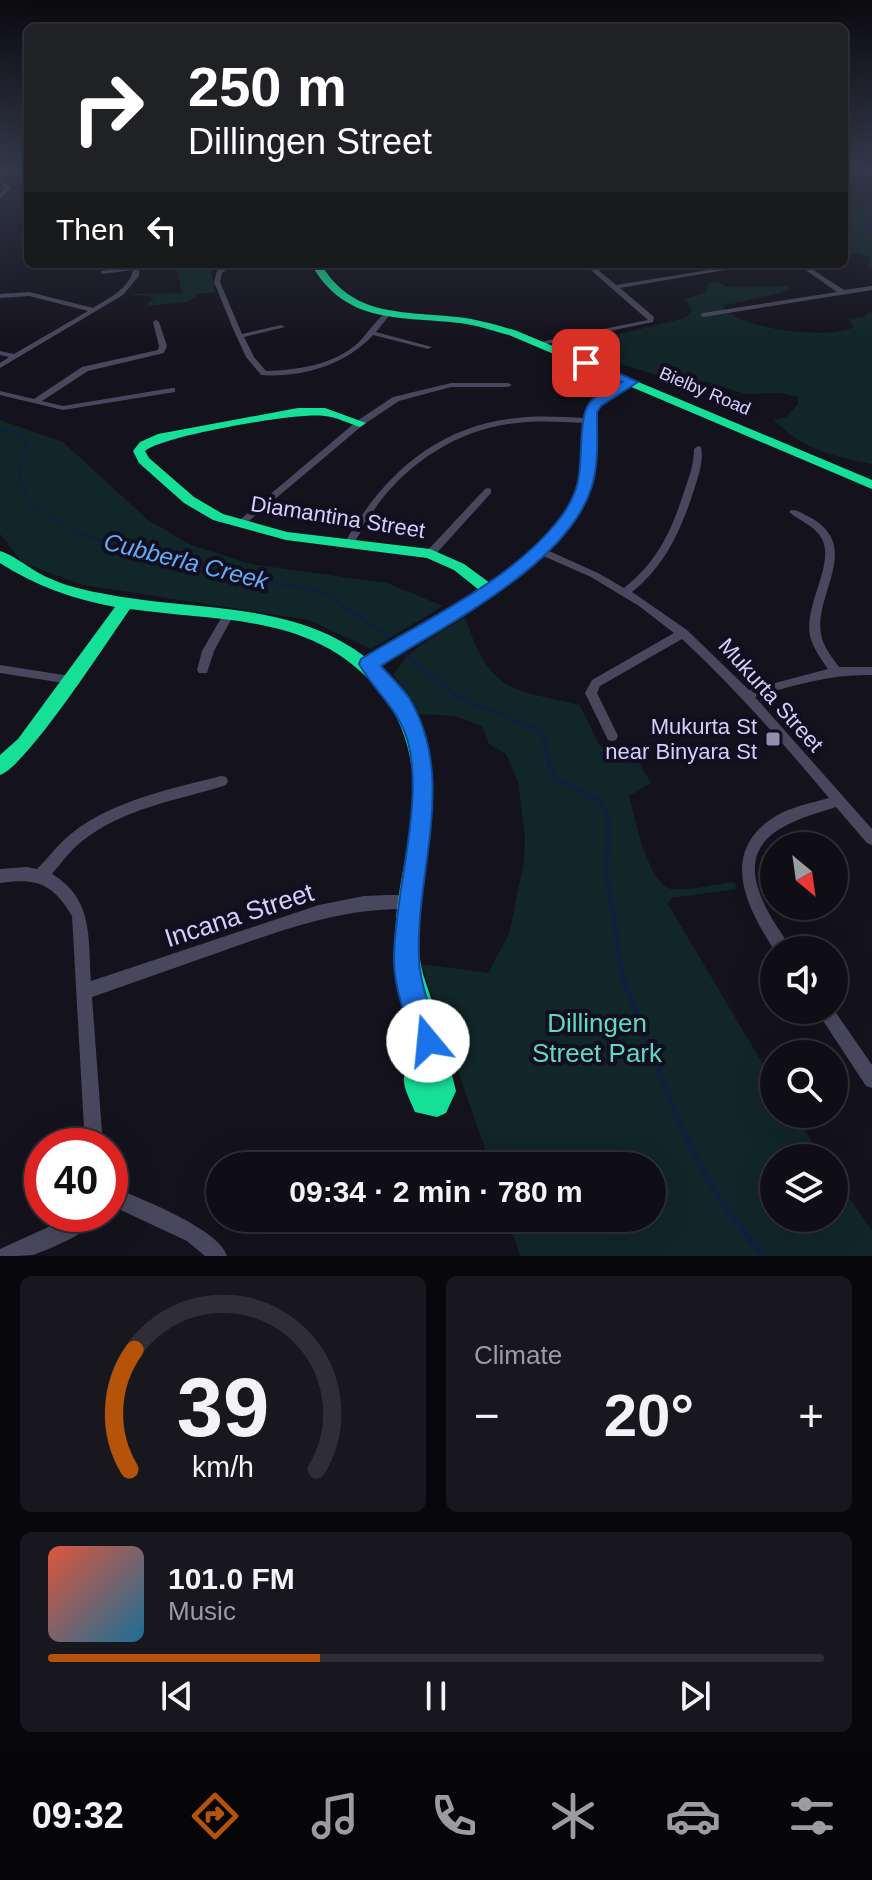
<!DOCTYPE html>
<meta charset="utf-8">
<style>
body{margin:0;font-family:Arial,sans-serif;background:#18171e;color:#f1f3f6;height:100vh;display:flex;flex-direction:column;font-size:30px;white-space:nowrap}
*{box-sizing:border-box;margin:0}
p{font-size:26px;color:#9b9ca0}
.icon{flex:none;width:44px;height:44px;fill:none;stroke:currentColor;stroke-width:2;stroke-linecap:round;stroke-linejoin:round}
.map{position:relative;height:1256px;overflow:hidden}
.panel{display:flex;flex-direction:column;gap:20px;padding:20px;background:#08080c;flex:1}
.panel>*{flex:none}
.top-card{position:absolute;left:24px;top:24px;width:824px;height:244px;border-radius:12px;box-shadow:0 8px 32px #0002,0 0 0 2px #2f2e34;background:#202124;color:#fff;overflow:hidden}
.needle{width:52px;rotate:151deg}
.buttons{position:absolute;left:760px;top:832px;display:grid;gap:16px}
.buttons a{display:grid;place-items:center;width:88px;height:88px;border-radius:50%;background:#0f0e15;box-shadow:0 8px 32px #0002,0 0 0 2px #2f2e34;font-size:40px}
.speed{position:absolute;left:24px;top:1128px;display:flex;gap:16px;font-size:40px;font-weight:700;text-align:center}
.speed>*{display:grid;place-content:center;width:104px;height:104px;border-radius:50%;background:#0f0e15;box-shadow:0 8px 32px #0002,0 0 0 2px #2f2e34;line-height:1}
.speed .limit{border:12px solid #d22;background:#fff;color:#111}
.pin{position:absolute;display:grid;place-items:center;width:68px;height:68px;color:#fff;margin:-34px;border-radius:16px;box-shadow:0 4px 12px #0006}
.me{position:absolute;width:88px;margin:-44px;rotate:343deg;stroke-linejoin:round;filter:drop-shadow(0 0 6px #0008)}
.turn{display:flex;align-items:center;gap:28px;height:168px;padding:0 32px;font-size:36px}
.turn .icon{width:104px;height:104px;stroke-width:2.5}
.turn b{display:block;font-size:56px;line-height:68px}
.then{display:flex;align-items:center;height:76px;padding:0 32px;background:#0003;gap:16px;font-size:30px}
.big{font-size:60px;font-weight:800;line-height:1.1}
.panel .tile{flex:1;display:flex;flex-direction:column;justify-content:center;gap:12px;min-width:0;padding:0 28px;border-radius:12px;background:#18171e}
.panel .dial{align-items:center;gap:0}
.dial svg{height:208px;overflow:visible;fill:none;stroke:#2f2e34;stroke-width:7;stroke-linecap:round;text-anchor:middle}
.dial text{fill:#f1f3f6;stroke:none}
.song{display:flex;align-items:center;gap:24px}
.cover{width:96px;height:96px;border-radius:12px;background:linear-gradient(135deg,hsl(10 70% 55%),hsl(200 70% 35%))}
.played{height:8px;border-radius:4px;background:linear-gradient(90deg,#b45309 35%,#2f2e34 35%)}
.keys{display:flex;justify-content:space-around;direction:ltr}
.heat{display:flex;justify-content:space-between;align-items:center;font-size:44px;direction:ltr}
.panel .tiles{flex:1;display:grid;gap:20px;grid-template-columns:1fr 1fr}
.tile:last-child{grid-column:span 2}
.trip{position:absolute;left:206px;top:1152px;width:460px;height:80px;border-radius:40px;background:#0f0e15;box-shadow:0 8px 32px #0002,0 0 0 2px #2f2e34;font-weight:800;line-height:80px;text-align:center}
.menu{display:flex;height:128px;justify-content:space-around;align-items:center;background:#060608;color:#9b9ca0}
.menu .icon{width:56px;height:56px}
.menu .current{color:#b45309}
.menu b{font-size:36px;color:#f1f3f6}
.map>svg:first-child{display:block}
.green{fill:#112628}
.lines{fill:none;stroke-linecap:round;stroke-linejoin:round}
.stream-far3{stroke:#0f203f;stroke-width:2}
.stream-far2{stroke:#0f203f;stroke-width:3}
.stream-far1{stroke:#0f203f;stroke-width:4}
.stream{stroke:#0f203f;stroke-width:5}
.street{fill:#49475d;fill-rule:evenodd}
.fast{fill:#16e098;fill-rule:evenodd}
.route{fill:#1a73e8;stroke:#114b97;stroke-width:2}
.poi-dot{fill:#928dae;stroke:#120e20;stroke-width:3}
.labels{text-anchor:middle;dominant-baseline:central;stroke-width:8;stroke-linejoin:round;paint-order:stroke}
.far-street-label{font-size:18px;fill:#d6cffd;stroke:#120e20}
.street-label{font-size:22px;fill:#d6cffd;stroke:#120e20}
.poi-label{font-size:22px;fill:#d6cffd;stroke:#120e20;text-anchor:end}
.water-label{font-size:24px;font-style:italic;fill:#62acf8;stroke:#120e20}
.near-street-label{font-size:26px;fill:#d6cffd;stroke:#120e20}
.near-park-label{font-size:26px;fill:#5fd9bf;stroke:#120e20}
</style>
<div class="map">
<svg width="872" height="1256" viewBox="0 0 872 1256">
<rect width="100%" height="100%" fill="#14121c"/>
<path class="green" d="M844,203L872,207V269L868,267L870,258L860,253L844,256Z
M210,264L218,267L211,272L215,292L199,294L188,302L145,306L154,297L131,294L182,293L177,269Z
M715,281L728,287L788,286L789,289L781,293L723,306C738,330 829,340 854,327L848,319L864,317L869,312L872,313V464C836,458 800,448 774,420L786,417L798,404V397L781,393L745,394L707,382L673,380L572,349L569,342L608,337L685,318L692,310L685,299L707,292L708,284Z
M0,420L63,442L148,520L191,545L251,564L387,583L443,606L371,649L309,620L83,585L23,563L0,534Z
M465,617C490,692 509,689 580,705L599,745L610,752L631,750L651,783L629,796C635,816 648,886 672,889C692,891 715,884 735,882L737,889L672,898L668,904L774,1083V1114H794L823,1158H774V1218H834V1175L872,1231V1256H520L508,1218H652V1166H491L421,964L488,973L509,934L524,862L525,837L518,782L506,754L489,744L482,726L454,716L419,714L394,675C408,648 440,633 465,617Z"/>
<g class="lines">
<path class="stream-far3" d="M844,225L872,226
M0,429L15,433L28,444C0,491 45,516 80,534"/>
<path class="stream-far2" d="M76,532L139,554L325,593L389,637
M406,655L457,697L519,722"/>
<path class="stream-far1" d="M514,720L543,732L549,764L556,779L601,802L608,817L607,876L620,959"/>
<path class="stream" d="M619,957L622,976C661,1074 691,1178 764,1256"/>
<path class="street" d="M0,177L11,189L0,198V193L5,189L0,182Z
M54,264H60V266L55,267Z
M134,264H140L139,276L123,295L0,368V363L9,357L0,355V351L14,354L88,311L29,296L0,298V294L29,292L93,308C109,298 129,289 133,270L103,274L101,273V271L134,267Z
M228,264H235L222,273L220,282L242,334L281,325L285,327L244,337L254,357L266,371C297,370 334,365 358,343C369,332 377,318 389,310L392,312L376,332L432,347L428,349L373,335C346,365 301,378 261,375L246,357L234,331L214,282L217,271Z
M584,264H591L616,285L745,264H760L620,288L654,317L653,322L537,346L536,344L540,342L648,320Z
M797,264H804L844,290L872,286V290L703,317L700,315L703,313L837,292Z
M156,320L159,322L167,346L164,353L88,371L42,401L63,406L172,388H175V392L63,410L0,395V391L34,399L82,367L158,350L159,346L153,322Z
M632,380L636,382L635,384C622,389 605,395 597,407C588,421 595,440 594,456C593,492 572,526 547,550L598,573L624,588C657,562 671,532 684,492C689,477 694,465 694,449L698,446L701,447C704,462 698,476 694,490C681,530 665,566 632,592L687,630L749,690L828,669C821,659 813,648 810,636C804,605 835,564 822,539C815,526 800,521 789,512L791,510C799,510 805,515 813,519C861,548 814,594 821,634C823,647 832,657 839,667H872V675C831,674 794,685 755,697L872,829V845L867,843L836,807C788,822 734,837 763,901C770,919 783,933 791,950H774C746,906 718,851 776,816C791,807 811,803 829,798C782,742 735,688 682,639L600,686L597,693L618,736L616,740L612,741L608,740L585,693L592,680L674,633L639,606L591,577L541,555C492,602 429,631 372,667H364L362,664L364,661C432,620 550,569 578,490C586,467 584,447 585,423C562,422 540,420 517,423C462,428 411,460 378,504C369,518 361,532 352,546H346L344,544C382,476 436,426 517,418C540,415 563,417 585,418C591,396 612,387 632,380Z
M451,383H508L512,385L508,387H451L399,401L363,425L243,526L240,527L235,524L357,421L393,397Z
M488,488L491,489V493L434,556H426L425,554L426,552L485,489Z
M228,612L233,616L214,651L207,673H199L197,670L202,651L224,613Z
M0,665L70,676L74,677L76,680L74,683L70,684L0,673Z
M221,776L226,777L228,781L226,785C176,801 123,808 81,842C70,851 61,863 52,874C94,899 88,939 91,981L319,905L364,896L387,895H410L415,897L417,902L415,907L410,909C343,907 282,930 220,952C177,967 135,982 92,997L103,1146H85L72,916C52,883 37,878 0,883V869L27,867L37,869C49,857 59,843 72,833C114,800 171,789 221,776Z
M816,1010H834L872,1065V1088L866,1086Z
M110,1186C137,1197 220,1229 227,1256H205L187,1241L110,1205Z
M77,1214H101C95,1230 49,1250 32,1255C22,1256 10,1256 0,1256V1249Z"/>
<path class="fast" d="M311,264H321C352,317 402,311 457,317C477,319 497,325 517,331L872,480V489L509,335C493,331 477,325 460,323C399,316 346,325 311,264Z
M298,408H325L366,423L360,427C348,423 336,417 324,416C298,412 162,436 145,451L149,458L194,497L223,514L287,532L430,549L464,564L494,586L497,590L494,594H484L454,570L427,558L286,540L213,520L184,503L139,463L133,451L140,442L158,434Z
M0,551C13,555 25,565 37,572C56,583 78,589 100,593C199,614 319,596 392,683C411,706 425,733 430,764C439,817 422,873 418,926C417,942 419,958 423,974C430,998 444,1024 438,1050L448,1059L456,1091L446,1113L437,1117L415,1112C411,1102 403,1088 404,1078C406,1058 418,1048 415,1025C411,999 398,976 396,949C392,897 413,845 413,793C413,755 404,722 380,692C316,613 221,622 130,609C108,640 28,765 0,775V755L18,739L115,607C73,599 36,586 0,563Z"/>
</g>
<linearGradient id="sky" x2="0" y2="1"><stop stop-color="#0b0a0f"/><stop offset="0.49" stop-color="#34394b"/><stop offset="1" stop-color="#34394b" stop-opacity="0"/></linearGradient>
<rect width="872" height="343" fill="url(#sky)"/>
<path class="route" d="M582,360H590L638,382L601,406L597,412C597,436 599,462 592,486C569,564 446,624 381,666C390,676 401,686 409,698C458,779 415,871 419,958C420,987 433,1015 442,1041L438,1051L428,1055L419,1051C407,1023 393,987 394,956C395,891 424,803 408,742C399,709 375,692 359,664L361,659C425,620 510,581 557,522C565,513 574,497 577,485C584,463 577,415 591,401C598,393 612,388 622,382L582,365Z"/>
<rect class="poi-dot" x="765" y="731" width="16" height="16" rx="4"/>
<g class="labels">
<g class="far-street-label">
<text transform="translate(705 391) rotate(23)">Bielby Road</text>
</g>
<g class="street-label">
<text transform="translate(338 517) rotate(9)">Diamantina Street</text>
<text transform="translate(771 695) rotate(48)">Mukurta Street</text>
</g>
<g class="poi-label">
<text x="757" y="726">Mukurta St<tspan x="757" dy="25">near Binyara St</tspan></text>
</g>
<g class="water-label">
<text transform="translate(186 561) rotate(14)">Cubberla Creek</text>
</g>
<g class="near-street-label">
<text transform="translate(239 915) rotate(-18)">Incana Street</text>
</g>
<g class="near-park-label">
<text x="597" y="1023">Dillingen<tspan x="597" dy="30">Street Park</tspan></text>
</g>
</g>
</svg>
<div class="buttons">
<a><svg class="needle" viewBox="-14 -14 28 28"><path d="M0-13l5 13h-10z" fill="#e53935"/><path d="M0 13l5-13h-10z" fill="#9b9ca0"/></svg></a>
<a><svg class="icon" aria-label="sound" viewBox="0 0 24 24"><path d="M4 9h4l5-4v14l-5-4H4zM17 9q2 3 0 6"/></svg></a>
<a><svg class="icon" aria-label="search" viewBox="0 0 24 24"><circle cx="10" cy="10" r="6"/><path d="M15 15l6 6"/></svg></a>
<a><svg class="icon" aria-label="layers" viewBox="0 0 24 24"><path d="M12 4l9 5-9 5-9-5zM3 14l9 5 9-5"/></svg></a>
</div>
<div class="speed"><div class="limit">40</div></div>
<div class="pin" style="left:586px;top:363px;background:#d93025"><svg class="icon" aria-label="arrive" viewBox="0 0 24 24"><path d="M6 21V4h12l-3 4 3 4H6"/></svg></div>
<svg class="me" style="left:428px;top:1041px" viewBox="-20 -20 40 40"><circle r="19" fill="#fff"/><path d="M0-13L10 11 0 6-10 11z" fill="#1a73e8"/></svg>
<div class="trip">09:34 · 2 min · 780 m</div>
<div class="top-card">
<div class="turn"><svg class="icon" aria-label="right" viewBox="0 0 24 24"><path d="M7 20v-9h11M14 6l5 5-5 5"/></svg><div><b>250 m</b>Dillingen Street</div></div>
<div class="then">Then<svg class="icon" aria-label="left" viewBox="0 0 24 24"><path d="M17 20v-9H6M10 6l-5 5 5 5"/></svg></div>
</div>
</div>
<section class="panel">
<div class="tiles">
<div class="tile dial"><svg viewBox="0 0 100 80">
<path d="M14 69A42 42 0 1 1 86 69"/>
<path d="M14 69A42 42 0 0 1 16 23" stroke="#b45309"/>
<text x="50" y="56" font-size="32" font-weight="700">39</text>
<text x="50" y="72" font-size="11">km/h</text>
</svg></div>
<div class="tile"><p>Climate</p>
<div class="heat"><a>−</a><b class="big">20°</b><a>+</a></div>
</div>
<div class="tile">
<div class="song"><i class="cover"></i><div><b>101.0 FM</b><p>Music</p></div></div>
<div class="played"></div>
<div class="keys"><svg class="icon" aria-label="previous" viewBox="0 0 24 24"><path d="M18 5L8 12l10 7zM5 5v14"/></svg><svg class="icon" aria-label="pause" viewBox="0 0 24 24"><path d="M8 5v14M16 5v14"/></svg><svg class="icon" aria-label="next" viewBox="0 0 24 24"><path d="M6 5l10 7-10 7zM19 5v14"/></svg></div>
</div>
</div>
</section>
<nav class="menu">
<b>09:32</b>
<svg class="icon current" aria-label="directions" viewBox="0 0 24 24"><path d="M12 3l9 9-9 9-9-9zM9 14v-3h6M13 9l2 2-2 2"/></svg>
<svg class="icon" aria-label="music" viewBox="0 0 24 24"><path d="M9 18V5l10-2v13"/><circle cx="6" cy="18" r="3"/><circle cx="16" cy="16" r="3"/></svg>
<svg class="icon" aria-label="phone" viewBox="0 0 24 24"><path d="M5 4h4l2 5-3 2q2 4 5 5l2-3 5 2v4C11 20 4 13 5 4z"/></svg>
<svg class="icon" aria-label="climate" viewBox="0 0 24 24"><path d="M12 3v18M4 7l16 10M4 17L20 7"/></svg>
<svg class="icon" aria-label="car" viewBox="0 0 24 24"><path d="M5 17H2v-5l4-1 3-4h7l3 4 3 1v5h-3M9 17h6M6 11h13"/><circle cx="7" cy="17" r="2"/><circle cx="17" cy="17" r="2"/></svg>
<svg class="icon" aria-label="filters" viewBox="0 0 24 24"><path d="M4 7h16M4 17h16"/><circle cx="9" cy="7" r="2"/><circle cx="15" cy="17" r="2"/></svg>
</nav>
